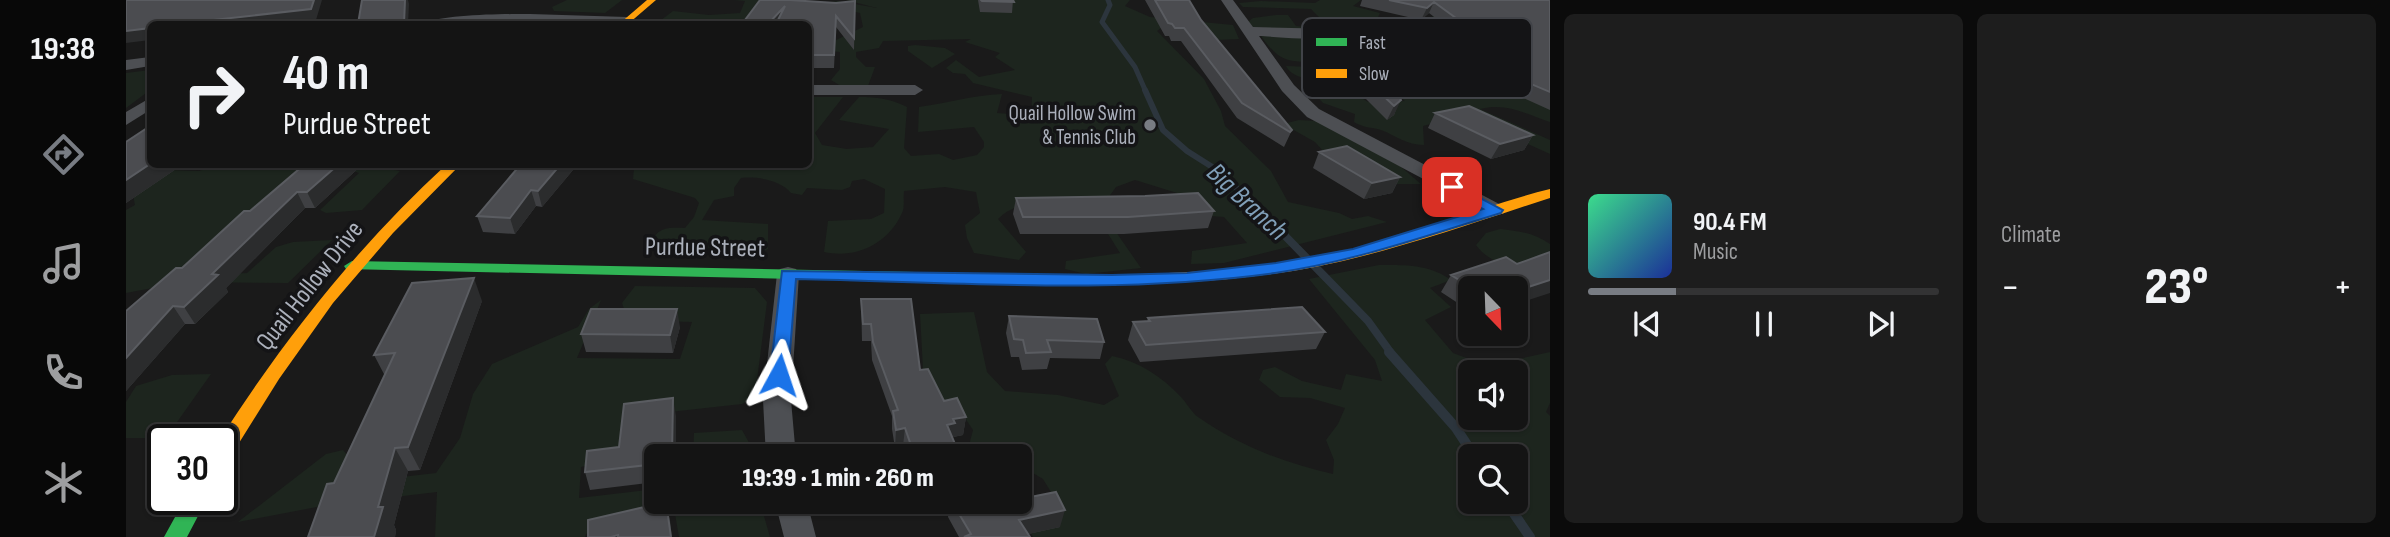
<!DOCTYPE html>
<meta charset="utf-8">
<style>
body{margin:0;font-family:"Sofia Sans Condensed",sans-serif;background:#1d1d1d;color:#f1f3f6;height:100vh;display:flex;flex-direction:column;font-size:26px;white-space:nowrap}
*{box-sizing:border-box;margin:0}
p{font-size:23px;color:#9d9ea0}
.icon{flex:none;width:38px;height:38px;fill:none;stroke:currentColor;stroke-width:2;stroke-linecap:round;stroke-linejoin:round}
.map{position:relative;flex:1;overflow:hidden}
.panel{display:flex;flex-direction:column;gap:14px;padding:14px;background:#0b0b0b;width:840px}
.panel>*{flex:none}
.hud{position:absolute;left:21px;top:21px;width:665px;height:147px;border-radius:10px;box-shadow:0 2px 5px #0004,0 0 0 2px #333334;background:#141414;color:#f1f3f6;overflow:hidden}
.needle{width:46px;rotate:157deg}
.buttons{position:absolute;left:1332px;top:276px;display:grid;gap:14px}
.buttons a{display:grid;place-items:center;width:70px;height:70px;border-radius:10px;background:#141414;box-shadow:0 2px 5px #0004,0 0 0 2px #333334;font-size:35px}
.speed{position:absolute;left:21px;top:424px;display:flex;gap:14px;font-size:35px;font-weight:700;text-align:center}
.speed>*{display:grid;place-content:center;width:91px;height:91px;border-radius:50%;background:#141414;box-shadow:0 2px 5px #0004,0 0 0 2px #333334;line-height:1}
.speed .limit{border:4px solid #111;border-radius:10px;background:#fff;color:#111}
.pin{position:absolute;display:grid;place-items:center;width:60px;height:60px;color:#fff;margin:-30px;border-radius:14px;box-shadow:0 4px 10px #0006}
.me{position:absolute;width:77px;margin:-38px;rotate:5deg;stroke-linejoin:round;filter:drop-shadow(0 0 5px #0008)}
.turn{display:flex;align-items:center;gap:24px;height:147px;padding:0 21px;font-size:32px}
.turn .icon{width:91px;height:91px;stroke-width:2.5}
.turn b{display:block;font-size:49px;line-height:60px}
.big{font-size:52px;font-weight:800;line-height:1.1}
.panel .widget{flex:1;display:flex;flex-direction:column;justify-content:center;gap:10px;min-width:0;padding:0 24px;border-radius:10px;background:#1d1d1d}
.song{display:flex;align-items:center;gap:21px}
.cover{width:84px;height:84px;border-radius:10px;background:linear-gradient(135deg,hsl(150 70% 55%),hsl(230 70% 35%))}
.played{height:7px;border-radius:4px;background:linear-gradient(90deg,#787c83 25%,#333334 25%)}
.keys{display:flex;justify-content:space-around;direction:ltr}
.heat{display:flex;justify-content:space-between;align-items:center;font-size:38px;direction:ltr}
.panel .tiles{flex:1;display:grid;gap:14px;grid-template-columns:repeat(2,1fr)}
.trip{position:absolute;left:518px;top:444px;width:388px;height:70px;border-radius:10px;background:#141414;box-shadow:0 2px 5px #0004,0 0 0 2px #333334;font-weight:800;line-height:70px;text-align:center}
main{display:flex;flex:1;min-height:0}
.tab-bar{display:flex;flex-direction:column;width:126px;justify-content:space-around;align-items:center;background:#080808;color:#9d9ea0}
.tab-bar .icon{width:49px;height:49px}
.tab-bar .active{color:#787c83}
.tab-bar b{font-size:32px;color:#f1f3f6}
.map>svg:first-child{display:block}
.green{fill:#1d251e;fill-rule:evenodd}
.lines{fill:none;stroke-linecap:round;stroke-linejoin:round}
.stream-far3{stroke:#2c353d;stroke-width:5}
.stream-far2{stroke:#2c353d;stroke-width:6}
.stream-far1{stroke:#2c353d;stroke-width:8}
.stream{stroke:#2c353d;stroke-width:10}
.street{fill:#4d4f53;fill-rule:evenodd}
.fast{fill:#30b455;fill-rule:evenodd}
.slow{fill:#ff9f0a;fill-rule:evenodd}
.wall{fill:#3f4043}
.shaded-wall{fill:#2b2c2d}
.building{fill:#4b4c50;stroke:#5a5c61;stroke-width:2}
.route{fill:#1a73e8;stroke:#114b97;stroke-width:2}
.poi-dot{fill:#787c83;stroke:#141416;stroke-width:2.5}
.labels{text-anchor:middle;dominant-baseline:central;stroke-width:7;stroke-linejoin:round;paint-order:stroke}
.far-poi-label{font-size:21px;fill:#abb0bb;stroke:#141416;text-anchor:end}
.street-label{font-size:26px;fill:#abb0bb;stroke:#141416}
.water-label{font-size:28px;font-style:italic;fill:#809fb8;stroke:#141416}
.key{fill:#141416;stroke:#414348;stroke-width:2}
.key-label{font-size:19px;fill:#abb0bb}
</style>
<main>
<nav class="tab-bar">
<b>19:38</b>
<svg class="icon active" aria-label="directions" viewBox="0 0 24 24"><path d="M12 3l9 9-9 9-9-9zM9 14v-3h6M13 9l2 2-2 2"/></svg>
<svg class="icon" aria-label="music" viewBox="0 0 24 24"><path d="M9 18V5l10-2v13"/><circle cx="6" cy="18" r="3"/><circle cx="16" cy="16" r="3"/></svg>
<svg class="icon" aria-label="phone" viewBox="0 0 24 24"><path d="M5 4h4l2 5-3 2q2 4 5 5l2-3 5 2v4C11 20 4 13 5 4z"/></svg>
<svg class="icon" aria-label="climate" viewBox="0 0 24 24"><path d="M12 3v18M4 7l16 10M4 17L20 7"/></svg>
</nav>
<div class="map">
<svg width="1424" height="537" viewBox="0 0 1424 537">
<rect width="100%" height="100%" fill="#1a1a1a"/>
<path class="green" d="M441,0H496L479,13L428,11L426,7Z
M608,0H634L633,7L650,0L693,1L682,22L675,24H530L547,11L583,15L614,13L619,1Z
M720,0H1004L999,6L1024,17L1107,25L1113,39L1089,40L1035,28L1031,31L1078,79L1095,111L1099,126L1145,171L1162,202L1213,213L1226,219L1242,216L1261,222L1098,263L1065,264L1066,251L1121,243L1098,217L1084,216L1077,201L1009,180L990,187L974,209L1015,268L960,274L939,269L940,261L994,253L962,202C934,203 893,197 872,219L900,252L893,260L848,253L841,238L839,225L854,213L850,192L819,187L778,191C777,198 779,207 776,213C762,244 730,259 698,252L702,221L745,219L758,213L759,189L738,179L726,181L724,187L716,190L681,188L676,195L665,193C655,180 630,176 615,178L608,188V196L588,200L576,220L642,224V249L630,255L535,253L533,243L528,237C536,226 547,228 559,228L568,217L573,203L569,198L507,179L508,168L514,165L682,164L683,97H717L689,133L696,145L721,149L747,147L763,129L713,120L733,97C751,97 765,99 781,107L778,148L785,156L813,154L827,160L851,155L858,147V142L848,127L792,132L793,107C822,103 847,95 876,94L871,113L905,116L906,97L847,83L839,74L827,73L820,68L830,60L853,77L889,70L869,57L874,53L839,42L845,39L757,41L753,48L730,52V57L740,67H749L742,86H715L705,80L714,69V52L704,51L706,42L737,27L734,13L701,6L704,2L712,1L751,8Z
M1194,0H1235L1227,6L1254,13L1249,24C1217,32 1207,33 1185,9L1117,7L1113,3L1135,1L1189,3Z
M1336,0L1424,108V122C1400,114 1380,102 1354,109L1424,140V154L1347,119L1340,110L1328,108L1320,110L1326,118L1297,126L1298,145C1280,145 1271,136 1255,130C1245,127 1238,128 1228,122L1229,114L1197,103L1180,85L1216,86L1242,102L1279,101L1247,76H1216L1214,79C1197,79 1169,83 1160,66L1243,69L1255,55L1199,49L1196,53L1204,61C1168,61 1157,68 1135,36L1152,34L1251,40L1294,51L1315,60L1278,67L1318,86L1332,97L1350,95L1359,89L1361,82L1357,75L1364,72L1300,46L1301,37H1329L1361,61L1325,23L1306,19L1307,15Z
M1150,15H1162L1170,26L1182,27L1185,31L1124,27L1123,21L1127,18Z
M789,45L819,48L829,54L806,68L782,51V46Z
M24,70V90L0,108V73Z
M1173,120L1190,121L1274,166L1295,184H1268L1197,151L1189,142L1157,124Z
M96,164H231L274,171L236,210L200,213L194,210L233,173L221,169L117,224L98,228L94,240L69,276L121,273L150,247L167,242L206,240L162,283L58,282L0,293V210L9,205L7,195L42,170L73,171Z
M1374,229C1393,231 1408,233 1424,244V258L1406,270C1384,266 1364,264 1350,245L1360,233Z
M1253,265C1279,265 1303,264 1325,280L1304,288L1325,307L1299,320L1327,353L1362,366L1424,352V403L1420,412L1424,416V537H907L888,502L912,499L925,492L917,479L902,470L894,472V457H840L847,430L839,418L824,412L797,369L794,314L848,312L861,372L879,391L932,395L978,405L993,396L979,364L986,356C1014,362 1035,376 1055,397C1061,403 1065,412 1072,417C1114,446 1158,463 1207,474L1208,460L1200,440L1212,424L1219,408L1184,398L1154,397L1133,380L1137,370L1149,367L1176,381L1215,390L1220,374L1256,381L1249,360L1183,279ZM1344,373H1390V418H1344ZM1344,457H1390V502H1344Z
M509,286L629,288L641,302L629,396L616,404L498,417L491,458L455,467L453,498L530,489V502H634L644,537H553L549,514L460,534L459,537H309L311,492L201,505L112,522L200,454L217,450L228,463L232,482L310,473L334,438L347,394L366,364L452,327L463,309L475,300L451,358L554,359L566,322L502,320L496,303Z
M85,374L37,442L23,438H0V402L10,386L46,375Z
M616,430L631,457H567L568,433Z"/>
<g class="lines">
<path class="stream-far3" d="M982,0L984,5L976,22L1009,67L1020,92"/>
<path class="stream-far2" d="M1019,90L1037,130L1061,151L1091,170L1131,207"/>
<path class="stream-far1" d="M1130,206L1242,321L1265,353"/>
<path class="stream" d="M1263,352L1330,428L1349,457
M1380,502L1404,537"/>
<path class="street" d="M1095,0H1107L1127,27L1255,30L1257,33C1244,45 1155,37 1133,36L1168,85L1193,109L1377,206L1380,210L1377,214H1363L1181,117L1156,91Z
M404,14L501,17L508,21L503,24L427,22L300,24C312,14 384,14 404,14Z
M24,57V66L0,70V60Z
M682,85H789L797,90L789,95H682Z
M24,98V110L0,125V112Z
M662,267L670,269L673,274L665,400L670,457H640L637,400L651,274L654,269Z
M649,502H681L690,537H658Z"/>
<path class="fast" d="M226,261L897,274L905,279L897,284L220,269L218,266Z
M59,499H81L61,537H38Z"/>
<path class="slow" d="M521,0H530L502,24H493Z
M321,164H335L267,233L207,303L153,379L103,459L96,461V439H94C159,338 232,246 321,164Z
M1424,189V198C1347,223 1269,251 1189,267C1093,285 995,286 897,284L889,279L897,274C1005,276 1114,275 1220,251C1290,235 1355,206 1424,189Z"/>
</g>
<path class="wall" d="M852,0H887L886,13L854,12Z
M1019,0H1063L1075,20L1166,130L1158,147L1111,118L1055,41H1045L1043,36H1039Z
M1236,0H1424V110L1319,63L1325,50L1346,46L1303,13L1295,20L1234,6Z
M729,1L728,50L710,27L708,68H682V24L710,3Z
M1203,38L1251,61L1314,85L1307,99H1274L1268,115L1261,120L1220,79L1221,76L1198,51Z
M1309,113L1407,135L1398,150L1365,159L1302,128Z
M0,142L24,164H64L60,167H53L0,203Z
M1193,152L1274,177L1266,193L1238,199L1187,168Z
M179,164H237L189,208H179L100,288L102,292L69,324H59L0,391V311L56,268Z
M392,164H452L416,207L410,206L389,234L357,232L351,216L392,167Z
M890,198L1088,211L1082,228L998,234H894L887,214Z
M1325,275L1390,289H1344V311L1315,292Z
M735,299L794,370L818,401L840,417L837,435L827,437L828,457H781L777,446L769,448L766,429V416L746,360L745,341H736Z
M356,301L294,470L282,471L268,525L270,530L269,537H182L259,376L248,355Z
M883,316L978,342L974,359L924,358L921,369L896,370L893,357H885L880,333Z
M1022,318L1199,332L1190,349L1014,362L1002,340L1007,322L1021,321Z
M554,327L547,353L460,352L455,334Z
M550,416L530,457V482L464,490L459,472Z
M824,502H894L934,527L902,534L904,537H833L822,517Z"/>
<path class="shaded-wall" d="M188,0H196L190,20L155,24H51Z
M279,0H282L283,4L282,24H278Z
M1308,2L1303,13L1295,20L1301,8Z
M659,6L653,24H642Z
M24,28V40L0,43V31Z
M1275,100L1268,115L1261,120L1268,106Z
M1407,135L1398,150L1365,159L1374,144Z
M24,164H51L53,167L0,203V180Z
M213,164H237L189,208L181,192Z
M435,164H452L416,207L412,191Z
M1274,177L1266,193L1238,199L1246,183Z
M405,190L410,206L389,234L384,218Z
M171,192L179,208L100,288L102,292L69,324L58,307L86,274Z
M348,278L356,301L294,470L282,447Z
M1424,280V293L1390,304V291Z
M47,306L59,324L0,391V358Z
M551,309L554,327L547,353L544,335Z
M547,398L550,416V457H546Z
M840,417L837,435L827,437V441L821,425L827,419Z
M779,428L777,446L769,448L770,430Z
M829,444L828,457H787V451Z
M269,448L282,471L268,525L270,530L269,537H248L252,507Z
M540,502L544,520L546,537H545Z
M939,510L934,527L889,537L893,520Z"/>
<path class="building" d="M0,0H188L185,9L51,24H24V28L0,31Z
M236,0H279L278,24H232Z
M634,0H664L710,3L729,1L728,38L710,16L708,55H682V24H650L659,6L642,24H616Z
M855,0H887L888,2L856,1Z
M1029,0H1063L1075,20L1166,130L1164,132L1116,103L1058,28H1049L1046,24L1042,23Z
M1263,0H1424V92L1325,50L1364,43L1308,2L1301,8Z
M1203,38L1236,40L1251,61L1285,55L1314,85L1266,86L1275,100L1268,106L1226,66L1229,65Z
M1343,106L1407,135L1374,144L1309,113Z
M24,126V164L0,180V142Z
M1221,146L1274,177L1246,183L1193,152Z
M179,164H213L181,192H171L86,274L92,275L58,307L47,306L0,358V311L50,268H56L118,211H124Z
M395,164H435L412,191L405,190L384,218L351,216Z
M1072,193L1088,211L1002,217H897L890,198L1019,196Z
M1424,252V280L1390,291V289H1348L1325,275L1380,257L1391,264Z
M348,278L282,447L269,448L252,507H257L248,537H182L201,484L208,483L269,353L248,355L286,283Z
M735,299H785L794,370L802,369L818,401L831,398L840,417L827,419L829,423L821,425L829,444L787,451L779,428L770,430L767,411L772,410L747,342L745,324H737Z
M1176,307L1199,332L1020,345L1007,322L1024,321L1022,318Z
M465,309H551L544,335L455,334Z
M883,316L971,319L978,342L921,340L925,352L900,353L897,340L888,339Z
M547,398L546,457H530V464L459,472L461,451L493,447L498,404Z
M930,492L939,510L893,520L904,537H838L845,534L826,502H894V499Z
M540,502L545,537H492V535L485,537H462V520Z"/>
<path class="route" d="M1326,183L1377,210L1375,213C1300,236 1226,262 1149,273C990,295 829,282 670,279L662,375L660,379H646L644,375L656,271L986,275L1061,273L1150,263L1227,249L1357,209L1322,190L1320,187Z"/>
<circle class="poi-dot" cx="1024" cy="125" r="7"/>
<g class="labels">
<g class="far-poi-label">
<text x="1010" y="113">Quail Hollow Swim<tspan x="1010" dy="24">&amp; Tennis Club</tspan></text>
</g>
<g class="street-label">
<text transform="translate(579 248) rotate(1)">Purdue Street</text>
<text transform="translate(184 286) rotate(-52)">Quail Hollow Drive</text>
</g>
<g class="water-label">
<text transform="translate(1121 202) rotate(43)">Big Branch</text>
</g>
</g>
<rect x="1176" y="18" width="230" height="80" rx="10" class="key"/>
<rect x="1190" y="38" width="31" height="8" fill="#30b455"/>
<rect x="1190" y="69" width="31" height="9" fill="#ff9f0a"/>
<g class="key-label">
<text x="1233" y="49">Fast</text>
<text x="1233" y="80">Slow</text>
</g>
</svg>
<div class="buttons">
<a><svg class="needle" viewBox="-14 -14 28 28"><path d="M0-13l5 13h-10z" fill="#e53935"/><path d="M0 13l5-13h-10z" fill="#9d9ea0"/></svg></a>
<a><svg class="icon" aria-label="sound" viewBox="0 0 24 24"><path d="M4 9h4l5-4v14l-5-4H4zM17 9q2 3 0 6"/></svg></a>
<a><svg class="icon" aria-label="search" viewBox="0 0 24 24"><circle cx="10" cy="10" r="6"/><path d="M15 15l6 6"/></svg></a>
</div>
<div class="speed"><div class="limit">30</div></div>
<div class="pin" style="left:1326px;top:187px;background:#d93025"><svg class="icon" aria-label="arrive" viewBox="0 0 24 24"><path d="M6 21V4h12l-3 4 3 4H6"/></svg></div>
<svg class="me" style="left:653px;top:375px" viewBox="-20 -20 40 40"><path d="M0-17L14 15 0 8-14 15z" fill="#1a73e8" stroke="#fff" stroke-width="4"/></svg>
<div class="trip">19:39 · 1 min · 260 m</div>
<div class="hud">
<div class="turn"><svg class="icon" aria-label="right" viewBox="0 0 24 24"><path d="M7 20v-9h11M14 6l5 5-5 5"/></svg><div><b>40 m</b>Purdue Street</div></div>
</div>
</div>
<section class="panel">
<div class="tiles">
<div class="widget">
<div class="song"><i class="cover"></i><div><b>90.4 FM</b><p>Music</p></div></div>
<div class="played"></div>
<div class="keys"><svg class="icon" aria-label="previous" viewBox="0 0 24 24"><path d="M18 5L8 12l10 7zM5 5v14"/></svg><svg class="icon" aria-label="pause" viewBox="0 0 24 24"><path d="M8 5v14M16 5v14"/></svg><svg class="icon" aria-label="next" viewBox="0 0 24 24"><path d="M6 5l10 7-10 7zM19 5v14"/></svg></div>
</div>
<div class="widget"><p>Climate</p>
<div class="heat"><a>−</a><b class="big">23°</b><a>+</a></div>
</div>
</div>
</section>
</main>
